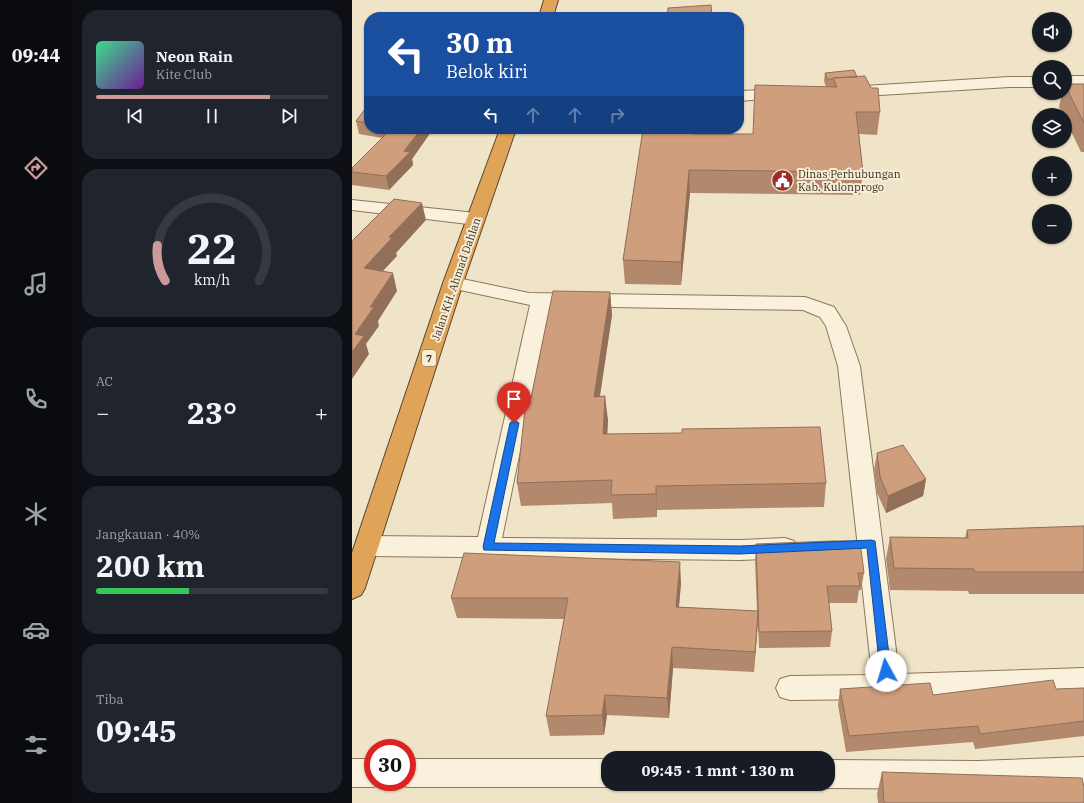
<!DOCTYPE html>
<html lang="id">
<meta charset="utf-8">
<style>
body{margin:0;font-family:"IBM Plex Serif",serif;background:#20242c;color:#f1f3f6;height:100vh;display:flex;flex-direction:column;font-size:15px;white-space:nowrap}
*{box-sizing:border-box;margin:0}
p{font-size:13px;color:#9ea1a6}
.icon{flex:none;width:22px;height:22px;fill:none;stroke:currentColor;stroke-width:2;stroke-linecap:round;stroke-linejoin:round}
.map{position:relative;flex:1;overflow:hidden}
.sheet{display:flex;flex-direction:column;gap:10px;padding:10px;background:#0d0f14;width:280px}
.sheet>*{flex:none}
.guide{position:absolute;left:12px;top:12px;width:380px;height:122px;border-radius:16px;box-shadow:0 1px 3px #0004;background:#1a4fa0;color:#fff;overflow:hidden}
.buttons{position:absolute;left:680px;top:12px;display:grid;gap:8px}
.buttons a{display:grid;place-items:center;width:40px;height:40px;border-radius:50%;background:#171b24;box-shadow:0 1px 3px #0004;font-size:20px}
.speed{position:absolute;left:12px;top:739px;display:flex;gap:8px;font-size:20px;font-weight:700;text-align:center}
.speed>*{display:grid;place-content:center;width:52px;height:52px;border-radius:50%;background:#171b24;box-shadow:0 1px 3px #0004;line-height:1}
.speed .limit{border:6px solid #d22;background:#fff;color:#111}
.pin{position:absolute;display:grid;place-items:center;width:34px;height:34px;color:#fff;margin:-41px -17px;border-radius:50% 50% 50% 0;rotate:-45deg;box-shadow:0 0 4px #0007}
.pin .icon{rotate:45deg}
.me{position:absolute;width:44px;margin:-22px;rotate:354deg;stroke-linejoin:round;filter:drop-shadow(0 0 3px #0008)}
.turn{display:flex;align-items:center;gap:14px;height:84px;padding:0 16px;font-size:18px}
.turn .icon{width:52px;height:52px;stroke-width:2.5}
.turn b{display:block;font-size:28px;line-height:34px}
.lanes{display:flex;align-items:center;height:38px;padding:0 16px;background:#0003;justify-content:center;gap:20px;direction:ltr}
.lanes .off{opacity:.35}
.big{font-size:30px;font-weight:700;line-height:1.1}
.sheet .widget{flex:1;display:flex;flex-direction:column;justify-content:center;gap:6px;min-width:0;padding:0 14px;border-radius:16px;background:#20242c}
.sheet .dial{align-items:center;gap:0}
.dial svg{height:104px;overflow:visible;fill:none;stroke:#363941;stroke-width:7;stroke-linecap:round;text-anchor:middle}
.dial text{fill:#f1f3f6;stroke:none}
.song{display:flex;align-items:center;gap:12px}
.cover{width:48px;height:48px;border-radius:6px;background:linear-gradient(135deg,hsl(150 70% 55%),hsl(280 70% 35%))}
.played{height:4px;border-radius:2px;background:linear-gradient(90deg,#cc999b 75%,#363941 75%)}
.keys{display:flex;justify-content:space-around;direction:ltr}
.heat{display:flex;justify-content:space-between;align-items:center;font-size:22px;direction:ltr}
.charge{height:6px;border-radius:3px;background:linear-gradient(90deg,#34c759 40%,#363941 0)}
.trip{position:absolute;left:249px;top:751px;width:234px;height:40px;border-radius:16px;background:#171b24;box-shadow:0 1px 3px #0004;font-weight:700;line-height:40px;text-align:center}
main{display:flex;flex:1;min-height:0}
.tab-bar{display:flex;flex-direction:column;width:72px;justify-content:space-around;align-items:center;background:#090b0e;color:#9ea1a6}
.tab-bar .icon{width:28px;height:28px}
.tab-bar .current{color:#cc999b}
.tab-bar b{font-size:18px;color:#f1f3f6}
.map>svg:first-child{display:block}
.lines{fill:none;stroke-linecap:round;stroke-linejoin:round}
.minor-casing{stroke:#8d765c;stroke-width:2}
.highway-casing{stroke:#5b4430;stroke-width:2}
.minor{fill:#faf1dc;fill-rule:evenodd}
.highway{fill:#e0a458;fill-rule:evenodd}
.wall{fill:#b2896c}
.shaded-wall{fill:#916f58}
.building{fill:#cf9f7d;stroke:#916f58}
.route{fill:#1a73e8;stroke:#114b97}
.labels{text-anchor:middle;dominant-baseline:central;stroke-width:4;stroke-linejoin:round;paint-order:stroke}
.shield{fill:#f7eed8;stroke:#756857;stroke-width:1}
.shield-label{font-size:10px;font-weight:bold;fill:#3d2e20}
.poi-label{font-size:11px;fill:#3d2e20;stroke:#f7eed8;text-anchor:start}
.street-label{font-size:11px;fill:#3d2e20;stroke:#f7eed8}
</style>
<main>
<nav class="tab-bar">
<b>09:44</b>
<svg class="icon current" aria-label="directions" viewBox="0 0 24 24"><path d="M12 3l9 9-9 9-9-9zM9 14v-3h6M13 9l2 2-2 2"/></svg>
<svg class="icon" aria-label="music" viewBox="0 0 24 24"><path d="M9 18V5l10-2v13"/><circle cx="6" cy="18" r="3"/><circle cx="16" cy="16" r="3"/></svg>
<svg class="icon" aria-label="phone" viewBox="0 0 24 24"><path d="M5 4h4l2 5-3 2q2 4 5 5l2-3 5 2v4C11 20 4 13 5 4z"/></svg>
<svg class="icon" aria-label="climate" viewBox="0 0 24 24"><path d="M12 3v18M4 7l16 10M4 17L20 7"/></svg>
<svg class="icon" aria-label="car" viewBox="0 0 24 24"><path d="M5 17H2v-5l4-1 3-4h7l3 4 3 1v5h-3M9 17h6M6 11h13"/><circle cx="7" cy="17" r="2"/><circle cx="17" cy="17" r="2"/></svg>
<svg class="icon" aria-label="filters" viewBox="0 0 24 24"><path d="M4 7h16M4 17h16"/><circle cx="9" cy="7" r="2"/><circle cx="15" cy="17" r="2"/></svg>
</nav>
<section class="sheet">
<div class="widget">
<div class="song"><i class="cover"></i><div><b>Neon Rain</b><p>Kite Club</p></div></div>
<div class="played"></div>
<div class="keys"><svg class="icon" aria-label="previous" viewBox="0 0 24 24"><path d="M18 5L8 12l10 7zM5 5v14"/></svg><svg class="icon" aria-label="pause" viewBox="0 0 24 24"><path d="M8 5v14M16 5v14"/></svg><svg class="icon" aria-label="next" viewBox="0 0 24 24"><path d="M6 5l10 7-10 7zM19 5v14"/></svg></div>
</div>
<div class="widget dial"><svg viewBox="0 0 100 80">
<path d="M14 69A42 42 0 1 1 86 69"/>
<path d="M14 69A42 42 0 0 1 8 42" stroke="#cc999b"/>
<text x="50" y="56" font-size="32" font-weight="700">22</text>
<text x="50" y="72" font-size="11">km/h</text>
</svg></div>
<div class="widget"><p>AC</p>
<div class="heat"><a>−</a><b class="big">23°</b><a>+</a></div>
</div>
<div class="widget"><p>Jangkauan · 40%</p><b class="big">200 km</b><div class="charge"></div></div>
<div class="widget"><p>Tiba</p><b class="big">09:45</b></div>
</section>
<div class="map">
<svg width="732" height="803" viewBox="0 0 732 803">
<rect width="100%" height="100%" fill="#f0e4c8"/>
<g class="lines">
<defs>
<path id="minor" d="M713,76H732V86H713Z
M657,77H687V87H657L496,97L490,95L488,92L490,89L496,87Z
M432,89L438,91L440,94L438,97L387,101V91Z
M0,200L124,213L131,215L133,219L131,223L124,225L0,210Z
M101,277L177,293L453,297L482,307L494,326L508,366L547,674L732,668V692L535,699L438,700L428,697L424,688L428,679L438,676L520,675L486,366L474,326L468,317L451,310L198,306L150,538L388,540L433,538L442,541L445,548L442,555L433,558L388,560L15,556L6,553L3,546L6,539L15,536L126,537L178,305L94,287L91,283L94,279Z
M732,757V785L626,789L476,788L467,784H476V760L626,761Z
M0,759H21V782L31,783L21,787H0Z
M55,759H256V784H263L256,787H55L44,782H55Z"/>
<path id="highway" d="M192,0H206L201,17H187Z
M148,129H164L111,283L13,588L9,595L0,599V553L91,283Z"/>
</defs>
<use href="#minor" class="minor-casing"/>
<use href="#highway" class="highway-casing"/>
<use href="#minor" class="minor"/>
<use href="#highway" class="highway"/>
</g>
<path class="wall" d="M473,73L505,77L528,112L525,135L507,134L511,172L508,195L338,193L329,285L273,284L271,260L291,129H342V134H401L474,87L472,81Z
M713,84H732V152H729L713,119V115H711L707,107L710,93H713Z
M17,104V129H81L60,159L61,165L37,190L0,185V168L30,138L7,134L4,121Z
M258,292L260,315L248,397L256,420L255,434L474,483L472,507L305,510V517L261,519L260,503L169,506L165,483L179,398Z
M525,453L574,479L571,496L534,513L525,493L522,470Z
M732,526V594H617L616,591L538,590L534,559L538,537L613,538L615,530Z
M404,544L512,573L509,590H507L505,603H477L480,631L478,647L407,648L406,623L402,672L321,668L317,718L255,715L252,735L198,736L194,716L212,619L105,618L99,598L329,583L327,607L405,611L403,561Z
M732,688V736L623,749L621,742L494,752L486,705L488,689L581,695Z
M530,772L732,803H526L525,794Z"/>
<path class="shaded-wall" d="M69,129H81L60,159L61,165L37,190L34,176Z
M337,170L338,193L329,285V262Z
M70,203L74,220L44,253L45,256L17,286L12,268L37,237Z
M41,273L45,291L26,321L27,326L14,344L17,354L0,379V352L3,334L18,307Z
M258,292L260,315L244,420L242,397Z
M253,396L256,420L254,458L251,434Z
M574,479L571,496L534,513L536,496Z
M304,486L305,510V517L304,494Z
M328,562L329,583L325,627L324,607Z
M406,611L405,632L402,672L403,652Z
M320,647L321,668L317,718L315,698Z
M253,695L255,715L252,735L250,715Z"/>
<path class="building" d="M359,5L360,17H315L316,8Z
M108,15L130,17H106Z
M502,70L505,77L481,78L482,79H475L473,73Z
M513,76L519,88H526L528,112H504L511,172L337,170L329,262L271,260L291,129H341L340,134H401L403,85L485,87L481,78Z
M713,84H732V123L713,85Z
M17,104V123L4,121Z
M39,129H69L52,151L58,152L34,176L0,172V168Z
M42,199L70,203L37,237L40,238L12,268L41,273L18,307H22L3,334L12,336L0,352V241Z
M201,291L258,292L242,397L253,396L251,434L330,433V429L468,427L474,483L304,486V494L259,495L260,480L165,483L174,399L179,398Z
M551,445L574,479L536,496L528,476L525,453Z
M732,526V572H623L622,569L542,568L538,537L616,538L615,530Z
M479,541H508L512,573H506L508,586H475L480,631L407,632L404,544Z
M112,553L328,562L324,607L406,611L403,652L320,647L315,698L253,695L250,715L194,716L216,598H99Z
M701,680L704,689L732,688V721L628,734L626,726L497,736L488,689L578,683L581,695Z
M530,772L730,778L732,787V803H532Z"/>
<path class="route" d="M162,420L167,423L142,543L388,546L519,540L523,541L539,671L537,674L534,676L530,674L528,671L515,548L388,554L132,550L131,547L158,423Z"/>
<defs>
<symbol id="civic-disc" viewBox="-11 -11 22 22"><circle r="9.5" fill="#9e2a2b" stroke="#f7eed8"/><path d="M-.6-6.5H3V-4.5H.6V-3L4-1V1h2V6H-6V1h2V-1L-.6-3ZM-1.2 2.5V6h2.4V2.5Z" fill="#fff"/></symbol>
</defs>
<g fill-rule="evenodd">
<use href="#civic-disc" x="418" y="168" width="25" height="25"/>
</g>
<g class="labels">
<rect class="shield" x="70" y="350" width="14" height="16" rx="3"/>
<g class="shield-label">
<text x="77" y="358">7</text>
</g>
<g class="poi-label">
<text x="446" y="174">Dinas Perhubungan<tspan x="446" dy="13">Kab. Kulonprogo</tspan></text>
</g>
<g class="street-label">
<text transform="translate(104 279) rotate(-71)">Jalan KH. Ahmad Dahlan</text>
</g>
</g>
</svg>
<div class="buttons">
<a><svg class="icon" aria-label="sound" viewBox="0 0 24 24"><path d="M4 9h4l5-4v14l-5-4H4zM17 9q2 3 0 6"/></svg></a>
<a><svg class="icon" aria-label="search" viewBox="0 0 24 24"><circle cx="10" cy="10" r="6"/><path d="M15 15l6 6"/></svg></a>
<a><svg class="icon" aria-label="layers" viewBox="0 0 24 24"><path d="M12 4l9 5-9 5-9-5zM3 14l9 5 9-5"/></svg></a>
<a>+</a>
<a>−</a>
</div>
<div class="speed"><div class="limit">30</div></div>
<div class="pin" style="left:162px;top:423px;background:#d93025"><svg class="icon" aria-label="arrive" viewBox="0 0 24 24"><path d="M6 21V4h12l-3 4 3 4H6"/></svg></div>
<svg class="me" style="left:534px;top:671px" viewBox="-20 -20 40 40"><circle r="19" fill="#fff"/><path d="M0-13L10 11 0 6-10 11z" fill="#1a73e8"/></svg>
<div class="trip">09:45 · 1 mnt · 130 m</div>
<div class="guide">
<div class="turn"><svg class="icon" aria-label="left" viewBox="0 0 24 24"><path d="M17 20v-9H6M10 6l-5 5 5 5"/></svg><div><b>30 m</b>Belok kiri</div></div>
<div class="lanes"><svg class="icon" aria-label="left" viewBox="0 0 24 24"><path d="M17 20v-9H6M10 6l-5 5 5 5"/></svg><svg class="icon off" aria-label="ahead" viewBox="0 0 24 24"><path d="M12 20V5M6 11l6-6 6 6"/></svg><svg class="icon off" aria-label="ahead" viewBox="0 0 24 24"><path d="M12 20V5M6 11l6-6 6 6"/></svg><svg class="icon off" aria-label="right" viewBox="0 0 24 24"><path d="M7 20v-9h11M14 6l5 5-5 5"/></svg></div>
</div>
</div>
</main>
